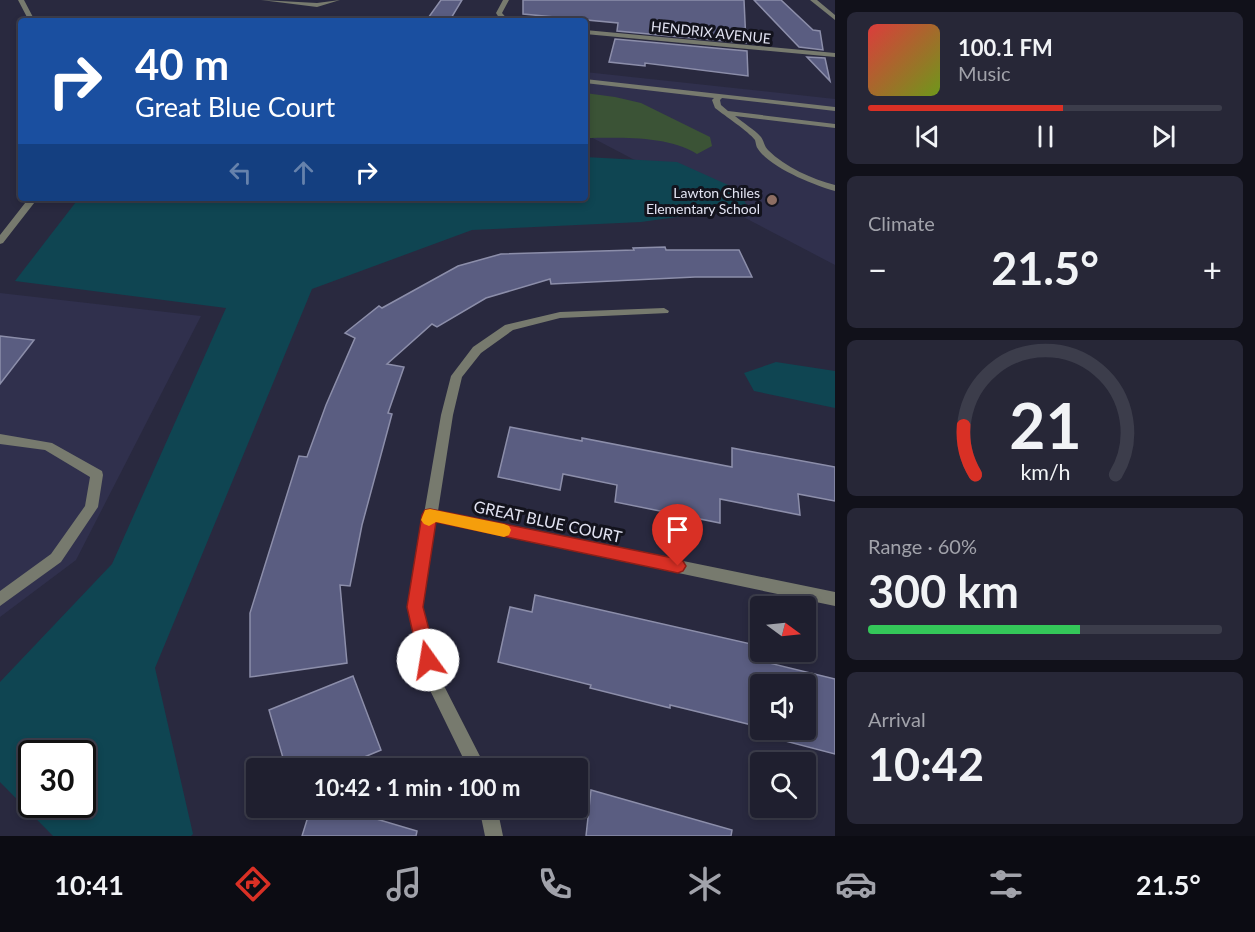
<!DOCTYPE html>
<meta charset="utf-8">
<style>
body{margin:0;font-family:Lato,sans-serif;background:#272737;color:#f1f3f6;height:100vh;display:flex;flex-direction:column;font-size:22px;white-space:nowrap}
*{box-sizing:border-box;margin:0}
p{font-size:20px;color:#a1a2aa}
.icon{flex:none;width:33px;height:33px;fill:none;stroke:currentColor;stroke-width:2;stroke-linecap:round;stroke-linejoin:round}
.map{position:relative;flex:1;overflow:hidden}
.details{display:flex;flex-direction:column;gap:12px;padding:12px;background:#11111a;width:420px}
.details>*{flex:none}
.top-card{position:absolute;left:18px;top:18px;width:570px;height:183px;border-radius:6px;box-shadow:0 3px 9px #0003,0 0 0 2px #3c3d4b;background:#1a4fa0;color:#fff;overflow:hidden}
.needle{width:39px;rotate:105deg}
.fabs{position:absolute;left:750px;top:596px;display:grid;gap:12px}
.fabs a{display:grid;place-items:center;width:66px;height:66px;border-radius:6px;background:#1f1f2f;box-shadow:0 3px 9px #0003,0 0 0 2px #3c3d4b;font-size:30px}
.speed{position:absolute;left:18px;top:740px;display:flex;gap:12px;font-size:30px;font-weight:700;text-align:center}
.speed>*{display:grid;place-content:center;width:78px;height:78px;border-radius:50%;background:#1f1f2f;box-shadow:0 3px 9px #0003,0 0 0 2px #3c3d4b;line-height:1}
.speed .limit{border:3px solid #111;border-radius:9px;background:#fff;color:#111}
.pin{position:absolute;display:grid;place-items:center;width:51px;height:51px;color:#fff;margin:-62px -26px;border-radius:50% 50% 50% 0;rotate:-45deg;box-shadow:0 0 6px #0007}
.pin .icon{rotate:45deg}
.me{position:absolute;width:66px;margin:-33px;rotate:347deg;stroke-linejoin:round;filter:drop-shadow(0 0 4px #0008)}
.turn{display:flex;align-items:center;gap:21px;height:126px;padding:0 18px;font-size:27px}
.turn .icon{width:78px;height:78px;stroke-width:2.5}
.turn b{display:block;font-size:42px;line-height:51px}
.lanes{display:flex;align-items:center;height:57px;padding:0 18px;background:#0003;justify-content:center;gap:30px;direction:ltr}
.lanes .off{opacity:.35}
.big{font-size:45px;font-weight:700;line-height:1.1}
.details .tile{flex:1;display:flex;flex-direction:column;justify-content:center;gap:9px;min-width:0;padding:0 21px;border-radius:9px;background:#272737}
.details .dial{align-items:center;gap:0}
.dial svg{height:156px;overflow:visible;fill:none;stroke:#3c3d4b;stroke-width:7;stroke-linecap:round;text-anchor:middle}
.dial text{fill:#f1f3f6;stroke:none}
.song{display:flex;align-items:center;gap:18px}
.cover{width:72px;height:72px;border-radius:9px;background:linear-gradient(135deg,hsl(0 70% 55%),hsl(80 70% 35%))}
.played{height:6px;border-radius:3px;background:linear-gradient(90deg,#d93025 55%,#3c3d4b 55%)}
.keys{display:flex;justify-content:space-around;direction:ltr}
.heat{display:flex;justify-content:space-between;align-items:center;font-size:33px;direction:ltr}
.charge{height:9px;border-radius:4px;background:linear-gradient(90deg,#34c759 60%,#3c3d4b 0)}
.trip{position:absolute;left:246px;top:758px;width:342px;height:60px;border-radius:6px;background:#1f1f2f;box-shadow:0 3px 9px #0003,0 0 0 2px #3c3d4b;font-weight:700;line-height:60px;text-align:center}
.dock{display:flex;height:96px;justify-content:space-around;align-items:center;background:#0c0c13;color:#a1a2aa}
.dock .icon{width:42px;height:42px}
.dock .selected{color:#d93025}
.dock b{font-size:27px;color:#f1f3f6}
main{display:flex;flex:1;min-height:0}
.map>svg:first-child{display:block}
.built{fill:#30304d}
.green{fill:#3b5336}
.water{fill:#0f4552;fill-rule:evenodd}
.building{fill:#5a5d81;stroke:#8c8eaa;stroke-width:1.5}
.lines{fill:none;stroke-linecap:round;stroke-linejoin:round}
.service{fill:#777a6e;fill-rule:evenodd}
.minor{fill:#777a6e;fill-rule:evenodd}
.tertiary{fill:#777a6e;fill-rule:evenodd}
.route{fill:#d93025;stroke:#8d1f18;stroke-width:1.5}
.slow{fill:#f59e0b}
.education-dot{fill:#8d6e63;stroke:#13131d;stroke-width:2}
.labels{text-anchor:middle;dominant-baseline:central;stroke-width:6;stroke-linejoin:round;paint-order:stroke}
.far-street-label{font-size:14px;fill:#e2e3f2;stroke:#13131d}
.far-poi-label{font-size:14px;fill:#e2e3f2;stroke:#13131d;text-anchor:end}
.street-label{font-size:16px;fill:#e2e3f2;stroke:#13131d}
</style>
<main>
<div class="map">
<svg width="835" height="836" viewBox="0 0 835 836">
<rect width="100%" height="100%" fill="#29293f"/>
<path class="built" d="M585,72L835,99V265L585,134Z
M0,293L201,316L76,560L0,617Z"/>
<path class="green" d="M585,93L615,97L641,103L710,137L712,146L697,154C666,135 620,138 585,138Z"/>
<path class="water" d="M585,157L677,162L737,189L748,207L641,222L472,230L312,289L155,668L193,834L191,836H53L0,782V682L112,564L226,308L15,281L79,198H344L367,203L377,198H585ZM32,753H82V804H32Z
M776,362L835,371V408L754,391L744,373Z"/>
<path class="building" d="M441,0H462L450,20L428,18Z
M523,0H744L746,43L617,31L618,23L523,14Z
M754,0H781L813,30L820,31L823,50L799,47Z
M615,39L747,51L748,76L645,63V66L609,62Z
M807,57L825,58L830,81Z
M665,247L666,250H739L752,277H695L551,284L550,279L486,298L437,327L432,324L387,364L404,367L388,413L392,414L362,525L350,586L340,585L347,663L250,677V613L299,456L307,457L326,405L355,338L345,333L379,306L382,308L458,266L501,254L634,250L633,248Z
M0,336L34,340L0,384Z
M510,427L582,441V438L732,467V448L835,467V501L798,494L800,515L720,499V523L615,502L617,485L563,474L560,490L498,477Z
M535,595L760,646V651H768L769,663L835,679V754L766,736V729H806V684H760V727L670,705V708L590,688L591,685L498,662L510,607L532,612Z
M353,676L381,750L338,768H286L269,710Z
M591,790L732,830L731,836H586Z
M311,807H336L417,831L416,836H302Z"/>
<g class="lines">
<path class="service" d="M585,79L835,107V111L722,98L720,100L721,105L728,111L835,124V128L735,116C743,123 754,129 761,137C764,141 764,146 768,150C785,167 812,179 835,185V191C815,186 769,167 758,149C756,147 756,143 755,140C748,131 725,116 715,108L712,100L714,98L585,83Z
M0,434L52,443L102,471L103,475L98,507L61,562L0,606V591L51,554L85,506L90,477L45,450L0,444Z"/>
<path class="minor" d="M261,0L317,3L340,0L317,7Z
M503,0H509L502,13L509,21H501L496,13Z
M810,0H817L835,15V20Z
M585,30L835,53V57L585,34Z
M664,308L669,311L668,313L560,318L513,330L481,353L462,377L453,415L438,511L835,592V606L436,522L422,607L439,676L486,768H468L424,678L408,607L441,415L451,376L473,347L505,325L560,312Z
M479,807H497L503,836H485Z"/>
<path class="tertiary" d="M18,0H24L35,21H29Z
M29,198H38L3,243L0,244V235Z"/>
</g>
<path class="route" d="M430,509L678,559L683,561L686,566L683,571L678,573L436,522L423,607L437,660L434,666L428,668L422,666L419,660L407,607L422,515L425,510Z"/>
<path class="slow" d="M430,509L504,524L509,526L511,530L509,535L504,537L436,522L429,526L424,524L421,520L425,510Z"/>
<circle class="education-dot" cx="772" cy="200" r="6"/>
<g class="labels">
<g class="far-street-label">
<text transform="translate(711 32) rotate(6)">HENDRIX AVENUE</text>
</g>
<g class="far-poi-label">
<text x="760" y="192">Lawton Chiles<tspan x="760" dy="16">Elementary School</tspan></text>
</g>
<g class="street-label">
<text transform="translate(548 521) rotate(12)">GREAT BLUE COURT</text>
</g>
</g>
</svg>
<div class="fabs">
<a><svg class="needle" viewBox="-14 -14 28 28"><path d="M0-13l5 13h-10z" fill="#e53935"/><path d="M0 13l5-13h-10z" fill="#a1a2aa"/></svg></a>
<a><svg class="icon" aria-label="sound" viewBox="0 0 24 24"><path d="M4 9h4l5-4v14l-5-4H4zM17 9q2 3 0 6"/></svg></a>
<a><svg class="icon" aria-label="search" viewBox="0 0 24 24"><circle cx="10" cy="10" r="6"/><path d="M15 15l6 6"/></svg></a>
</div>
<div class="speed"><div class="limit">30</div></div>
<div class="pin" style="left:678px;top:566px;background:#d93025"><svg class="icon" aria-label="arrive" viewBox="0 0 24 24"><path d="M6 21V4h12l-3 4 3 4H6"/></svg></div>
<svg class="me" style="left:428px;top:660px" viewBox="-20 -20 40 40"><circle r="19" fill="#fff"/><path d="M0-13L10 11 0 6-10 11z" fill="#d93025"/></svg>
<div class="trip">10:42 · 1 min · 100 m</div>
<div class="top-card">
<div class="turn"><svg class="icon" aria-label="right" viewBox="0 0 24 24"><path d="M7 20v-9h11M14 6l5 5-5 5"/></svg><div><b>40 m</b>Great Blue Court</div></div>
<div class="lanes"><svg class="icon off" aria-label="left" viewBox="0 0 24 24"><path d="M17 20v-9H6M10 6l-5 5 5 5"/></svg><svg class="icon off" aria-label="ahead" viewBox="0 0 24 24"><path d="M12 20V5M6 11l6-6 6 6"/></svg><svg class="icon" aria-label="right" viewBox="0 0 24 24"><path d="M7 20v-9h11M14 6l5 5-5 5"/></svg></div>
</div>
</div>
<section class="details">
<div class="tile">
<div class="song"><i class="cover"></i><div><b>100.1 FM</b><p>Music</p></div></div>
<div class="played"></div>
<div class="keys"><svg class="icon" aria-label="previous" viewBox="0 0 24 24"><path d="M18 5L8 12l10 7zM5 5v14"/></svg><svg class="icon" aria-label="pause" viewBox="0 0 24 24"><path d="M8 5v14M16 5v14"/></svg><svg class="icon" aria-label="next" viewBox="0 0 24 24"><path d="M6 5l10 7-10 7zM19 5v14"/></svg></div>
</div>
<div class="tile"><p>Climate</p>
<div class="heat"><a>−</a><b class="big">21.5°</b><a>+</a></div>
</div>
<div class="tile dial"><svg viewBox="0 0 100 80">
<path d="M14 69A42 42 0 1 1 86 69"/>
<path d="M14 69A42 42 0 0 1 8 44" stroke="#d93025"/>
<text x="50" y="56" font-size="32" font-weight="700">21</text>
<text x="50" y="72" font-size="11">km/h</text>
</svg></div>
<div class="tile"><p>Range · 60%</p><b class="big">300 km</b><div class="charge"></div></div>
<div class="tile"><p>Arrival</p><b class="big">10:42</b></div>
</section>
</main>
<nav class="dock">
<b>10:41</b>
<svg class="icon selected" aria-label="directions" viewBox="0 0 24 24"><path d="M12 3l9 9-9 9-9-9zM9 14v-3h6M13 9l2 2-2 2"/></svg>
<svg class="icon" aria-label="music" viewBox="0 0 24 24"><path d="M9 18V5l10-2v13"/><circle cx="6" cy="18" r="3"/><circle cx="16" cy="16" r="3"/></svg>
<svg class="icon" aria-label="phone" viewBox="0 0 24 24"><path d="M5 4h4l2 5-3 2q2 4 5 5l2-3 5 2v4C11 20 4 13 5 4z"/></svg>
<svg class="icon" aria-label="climate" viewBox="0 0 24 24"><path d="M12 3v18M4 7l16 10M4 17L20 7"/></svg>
<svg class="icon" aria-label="car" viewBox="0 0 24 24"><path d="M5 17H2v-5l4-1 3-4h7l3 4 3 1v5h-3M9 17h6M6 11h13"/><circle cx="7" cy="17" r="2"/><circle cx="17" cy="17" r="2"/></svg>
<svg class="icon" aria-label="filters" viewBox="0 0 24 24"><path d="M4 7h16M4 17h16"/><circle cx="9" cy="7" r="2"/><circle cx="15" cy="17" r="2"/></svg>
<b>21.5°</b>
</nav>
